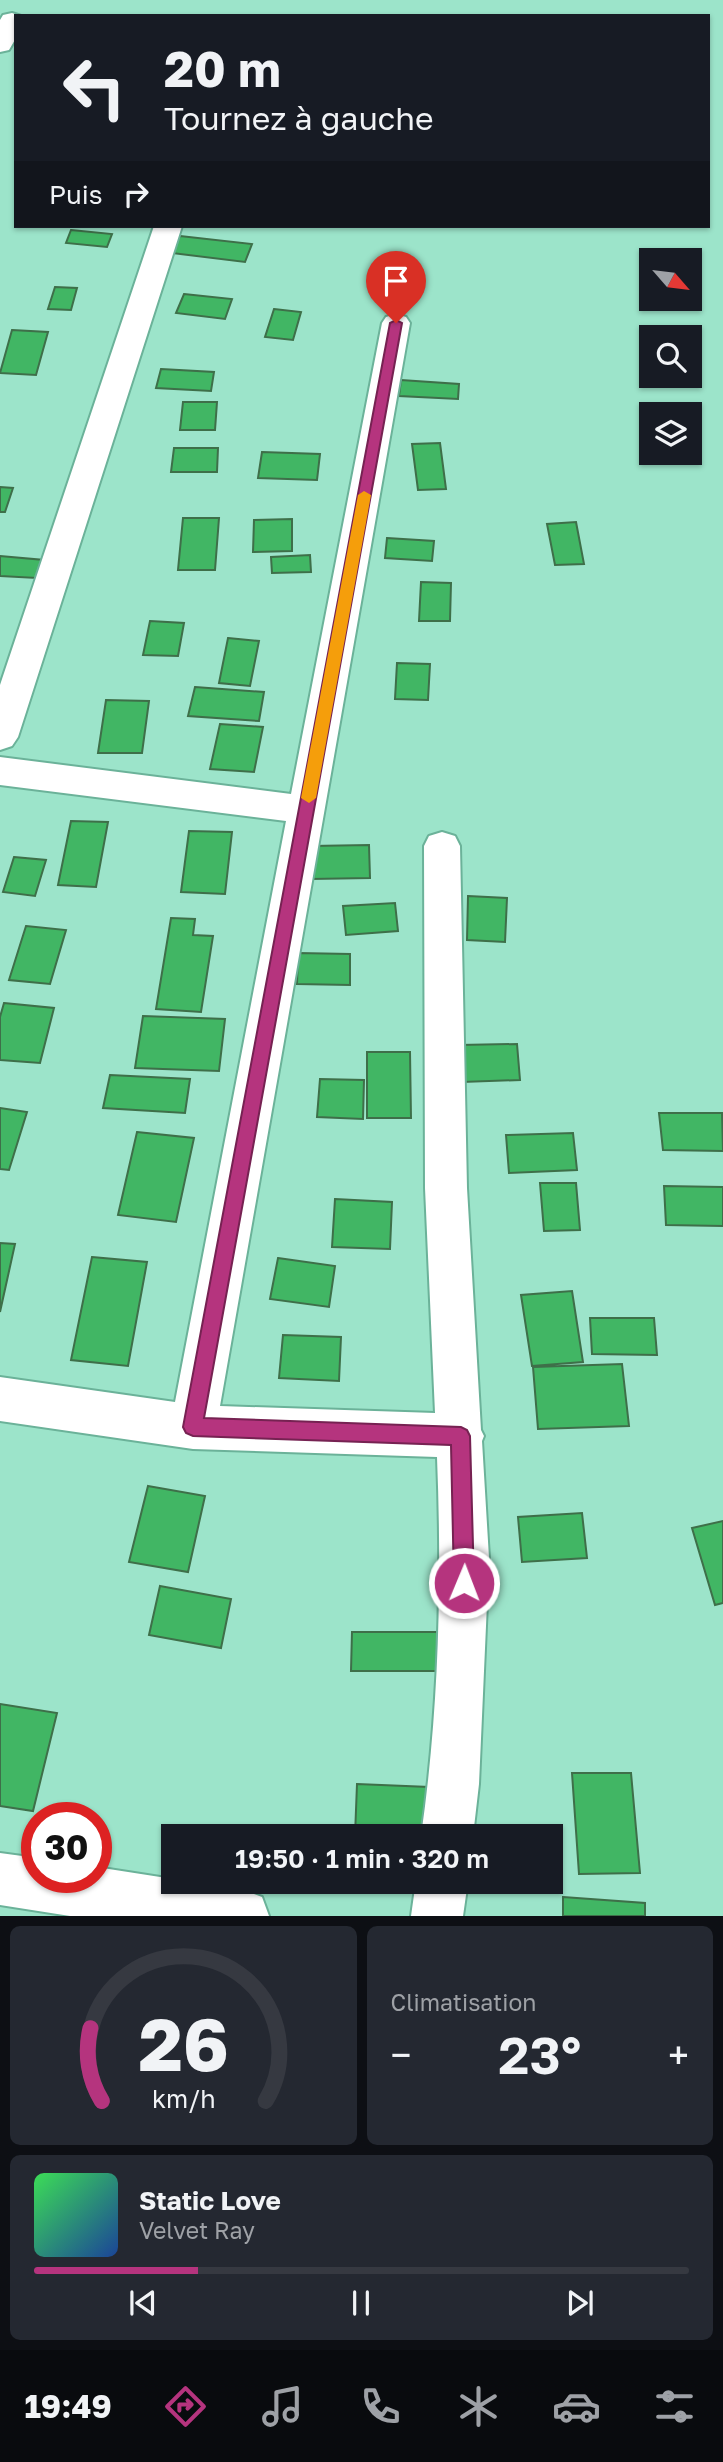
<!DOCTYPE html>
<html lang="fr">
<meta charset="utf-8">
<style>
body{margin:0;font-family:"Golos Text",sans-serif;background:#242831;color:#f1f3f6;height:100vh;display:flex;flex-direction:column;font-size:26px;white-space:nowrap}
*{box-sizing:border-box;margin:0}
p{font-size:23px;color:#9ea1a6}
.icon{flex:none;width:38px;height:38px;fill:none;stroke:currentColor;stroke-width:2;stroke-linecap:round;stroke-linejoin:round}
.map{position:relative;height:1916px;overflow:hidden}
.side{display:flex;flex-direction:column;gap:10px;padding:10px;background:#0d0f14;flex:1}
.side>*{flex:none}
.top-card{position:absolute;left:14px;top:14px;width:696px;height:214px;border-radius:0px;box-shadow:0 2px 5px #0004;background:#171b24;color:#f1f3f6;overflow:hidden}
.needle{width:46px;rotate:118deg}
.buttons{position:absolute;left:639px;top:248px;display:grid;gap:14px}
.buttons a{display:grid;place-items:center;width:63px;height:63px;border-radius:0px;background:#171b24;box-shadow:0 2px 5px #0004;font-size:35px}
.speed{position:absolute;left:21px;top:1802px;display:flex;gap:14px;font-size:35px;font-weight:700;text-align:center}
.speed>*{display:grid;place-content:center;width:91px;height:91px;border-radius:50%;background:#171b24;box-shadow:0 2px 5px #0004;line-height:1}
.speed .limit{border:10px solid #d22;background:#fff;color:#111}
.pin{position:absolute;display:grid;place-items:center;width:60px;height:60px;color:#fff;margin:-72px -30px;border-radius:50% 50% 50% 0;rotate:-45deg;box-shadow:0 0 7px #0007}
.pin .icon{rotate:45deg}
.me{position:absolute;width:77px;margin:-38px;rotate:1deg;stroke-linejoin:round;filter:drop-shadow(0 0 5px #0008)}
.turn{display:flex;align-items:center;gap:24px;height:147px;padding:0 35px;font-size:32px}
.turn .icon{width:91px;height:91px;stroke-width:2.5}
.turn b{display:block;font-size:49px;line-height:60px}
.then{display:flex;align-items:center;height:66px;padding:0 35px;background:#0003;gap:14px;font-size:26px}
.big{font-size:52px;font-weight:600;line-height:1.1}
.side .widget{flex:1;display:flex;flex-direction:column;justify-content:center;gap:10px;min-width:0;padding:0 24px;border-radius:10px;background:#242831}
.side .dial{align-items:center;gap:0}
.dial svg{height:182px;overflow:visible;fill:none;stroke:#363941;stroke-width:7;stroke-linecap:round;text-anchor:middle}
.dial text{fill:#f1f3f6;stroke:none}
.song{display:flex;align-items:center;gap:21px}
.cover{width:84px;height:84px;border-radius:10px;background:linear-gradient(135deg,hsl(130 70% 55%),hsl(220 70% 35%))}
.played{height:7px;border-radius:4px;background:linear-gradient(90deg,#b5347e 25%,#363941 25%)}
.keys{display:flex;justify-content:space-around;direction:ltr}
.heat{display:flex;justify-content:space-between;align-items:center;font-size:38px;direction:ltr}
.side .tiles{flex:1;display:grid;gap:10px;grid-template-columns:1fr 1fr}
.widget:last-child{grid-column:span 2}
.trip{position:absolute;left:161px;top:1824px;width:402px;height:70px;border-radius:0px;background:#171b24;box-shadow:0 2px 5px #0004;font-weight:600;line-height:70px;text-align:center}
.tabs{display:flex;height:112px;justify-content:space-around;align-items:center;background:#090b0e;color:#9ea1a6}
.tabs .icon{width:49px;height:49px}
.tabs .current{color:#b5347e}
.tabs b{font-size:32px;color:#f1f3f6}
.map>svg:first-child{display:block}
.building{fill:#41b664;stroke:#3e6f49;stroke-width:2}
.lines{fill:none;stroke-linecap:round;stroke-linejoin:round}
.street-casing{stroke:#6bb299;stroke-width:4}
.street{fill:#fff;fill-rule:evenodd}
.route{fill:#b5347e;stroke:#762252;stroke-width:2}
.slow{fill:#f59e0b}
</style>
<div class="map">
<svg width="723" height="1916" viewBox="0 0 723 1916">
<rect width="100%" height="100%" fill="#9ce4ca"/>
<path class="building" d="M71,230L112,234L107,247L66,243Z
M180,236L252,244L245,262L172,253Z
M55,287L77,288L71,310L48,309Z
M184,294L232,299L225,319L176,313Z
M274,309L301,312L293,340L265,337Z
M12,330L48,332L36,375L0,373Z
M161,369L214,372L211,391L156,388Z
M401,380L459,384L458,399L399,396Z
M183,402H217L215,430H180Z
M440,443L446,489L418,490L412,444Z
M174,448H218L217,472H171Z
M262,452L320,454L317,480L258,478Z
M0,487L13,488L5,512H0Z
M183,518H219L215,570H178Z
M292,519V551L253,552L254,520Z
M576,522L584,564L555,565L547,524Z
M387,538L434,541L432,561L385,558Z
M310,555L311,572L272,573L271,557Z
M0,556L44,560L37,578L0,576Z
M421,582L451,583L450,621H419Z
M150,621L184,623L178,656L143,655Z
M228,638L259,641L250,686L219,683Z
M397,663L430,664L428,700L395,699Z
M195,687L264,692L259,721L188,716Z
M106,700L149,701L142,753H98Z
M220,724L263,727L254,772L210,769Z
M71,821L108,822L96,887L58,885Z
M189,831L232,832L225,894L181,892Z
M369,845L370,878L311,879V846Z
M14,857L46,860L35,896L3,892Z
M468,896L507,898L505,942L467,940Z
M395,903L398,931L346,935L343,906Z
M171,918L195,919L193,935L213,936L201,1012L156,1009Z
M26,926L66,930L50,984L9,980Z
M298,953L350,954V985L297,984Z
M4,1003L54,1008L40,1063L0,1060V1017Z
M143,1016L225,1019L219,1071L135,1068Z
M517,1044L520,1080L462,1082L459,1045Z
M367,1052H410L411,1118H367Z
M110,1075L190,1079L185,1113L103,1108Z
M320,1079L364,1080L363,1119L317,1117Z
M0,1108L27,1112L9,1170L0,1169Z
M659,1113H722L723,1151L663,1150Z
M137,1132L194,1138L176,1222L118,1215Z
M573,1133L577,1170L509,1173L506,1135Z
M540,1183H576L580,1230L544,1231Z
M664,1186L723,1187V1226L666,1225Z
M335,1199L392,1202L390,1249L332,1247Z
M0,1243L15,1244L0,1312Z
M92,1257L147,1262L128,1366L71,1360Z
M278,1258L335,1266L329,1307L270,1299Z
M572,1291L583,1362L532,1366L521,1295Z
M590,1318H654L657,1355L592,1354Z
M283,1335L341,1337L339,1381L279,1378Z
M622,1364L629,1426L538,1429L533,1367Z
M148,1486L205,1496L188,1572L129,1562Z
M582,1513L587,1558L522,1562L518,1517Z
M723,1521V1603L715,1605L692,1528Z
M160,1586L231,1599L221,1648L149,1635Z
M352,1632H444L445,1671H351Z
M0,1704L57,1713L33,1811L0,1806Z
M572,1773H631L640,1873L579,1874Z
M357,1784L429,1787L428,1836H355Z
M563,1897L645,1903V1916H563Z"/>
<g class="lines">
<defs>
<path id="street" d="M12,13L21,16H16V38L9,50L0,52V20L3,15Z
M154,226H182L18,737L12,746L0,750V685Z
M396,314L406,317L410,323L220,1406L435,1413L425,1188L424,846L429,836L442,832L455,836L460,846L467,1188L481,1430L484,1436L482,1441L489,1558L479,1784L473,1836H421C439,1711 442,1583 437,1457L193,1449L0,1421V1377L175,1402L286,821L0,785V757L291,794L382,323L386,317Z
M0,1853L37,1858V1878H96V1867L173,1879V1881L243,1890L262,1897L269,1916H70L0,1905Z
M416,1881H468L463,1916H411Z"/>
</defs>
<use href="#street" class="street-casing"/>
<use href="#street" class="street"/>
</g>
<path class="route" d="M396,320L402,323L204,1418L461,1427L467,1430L470,1436L474,1583L471,1590L464,1593L457,1590L454,1583L451,1445L193,1436L186,1433L183,1427L390,323Z"/>
<path class="slow" d="M364,491L371,495L316,798L309,803L301,798L358,495Z"/>
</svg>
<div class="buttons">
<a><svg class="needle" viewBox="-14 -14 28 28"><path d="M0-13l5 13h-10z" fill="#e53935"/><path d="M0 13l5-13h-10z" fill="#9ea1a6"/></svg></a>
<a><svg class="icon" aria-label="search" viewBox="0 0 24 24"><circle cx="10" cy="10" r="6"/><path d="M15 15l6 6"/></svg></a>
<a><svg class="icon" aria-label="layers" viewBox="0 0 24 24"><path d="M12 4l9 5-9 5-9-5zM3 14l9 5 9-5"/></svg></a>
</div>
<div class="speed"><div class="limit">30</div></div>
<div class="pin" style="left:396px;top:323px;background:#d93025"><svg class="icon" aria-label="arrive" viewBox="0 0 24 24"><path d="M6 21V4h12l-3 4 3 4H6"/></svg></div>
<svg class="me" style="left:464px;top:1583px" viewBox="-20 -20 40 40"><circle r="17" fill="#b5347e" stroke="#fff" stroke-width="3"/><path d="M0-11L8 9 0 5-8 9z" fill="#fff"/></svg>
<div class="trip">19:50 · 1 min · 320 m</div>
<div class="top-card">
<div class="turn"><svg class="icon" aria-label="left" viewBox="0 0 24 24"><path d="M17 20v-9H6M10 6l-5 5 5 5"/></svg><div><b>20 m</b>Tournez à gauche</div></div>
<div class="then">Puis<svg class="icon" aria-label="right" viewBox="0 0 24 24"><path d="M7 20v-9h11M14 6l5 5-5 5"/></svg></div>
</div>
</div>
<section class="side">
<div class="tiles">
<div class="widget dial"><svg viewBox="0 0 100 80">
<path d="M14 69A42 42 0 1 1 86 69"/>
<path d="M14 69A42 42 0 0 1 9 37" stroke="#b5347e"/>
<text x="50" y="56" font-size="32" font-weight="700">26</text>
<text x="50" y="72" font-size="11">km/h</text>
</svg></div>
<div class="widget"><p>Climatisation</p>
<div class="heat"><a>−</a><b class="big">23°</b><a>+</a></div>
</div>
<div class="widget">
<div class="song"><i class="cover"></i><div><b>Static Love</b><p>Velvet Ray</p></div></div>
<div class="played"></div>
<div class="keys"><svg class="icon" aria-label="previous" viewBox="0 0 24 24"><path d="M18 5L8 12l10 7zM5 5v14"/></svg><svg class="icon" aria-label="pause" viewBox="0 0 24 24"><path d="M8 5v14M16 5v14"/></svg><svg class="icon" aria-label="next" viewBox="0 0 24 24"><path d="M6 5l10 7-10 7zM19 5v14"/></svg></div>
</div>
</div>
</section>
<nav class="tabs">
<b>19:49</b>
<svg class="icon current" aria-label="directions" viewBox="0 0 24 24"><path d="M12 3l9 9-9 9-9-9zM9 14v-3h6M13 9l2 2-2 2"/></svg>
<svg class="icon" aria-label="music" viewBox="0 0 24 24"><path d="M9 18V5l10-2v13"/><circle cx="6" cy="18" r="3"/><circle cx="16" cy="16" r="3"/></svg>
<svg class="icon" aria-label="phone" viewBox="0 0 24 24"><path d="M5 4h4l2 5-3 2q2 4 5 5l2-3 5 2v4C11 20 4 13 5 4z"/></svg>
<svg class="icon" aria-label="climate" viewBox="0 0 24 24"><path d="M12 3v18M4 7l16 10M4 17L20 7"/></svg>
<svg class="icon" aria-label="car" viewBox="0 0 24 24"><path d="M5 17H2v-5l4-1 3-4h7l3 4 3 1v5h-3M9 17h6M6 11h13"/><circle cx="7" cy="17" r="2"/><circle cx="17" cy="17" r="2"/></svg>
<svg class="icon" aria-label="filters" viewBox="0 0 24 24"><path d="M4 7h16M4 17h16"/><circle cx="9" cy="7" r="2"/><circle cx="15" cy="17" r="2"/></svg>
</nav>
